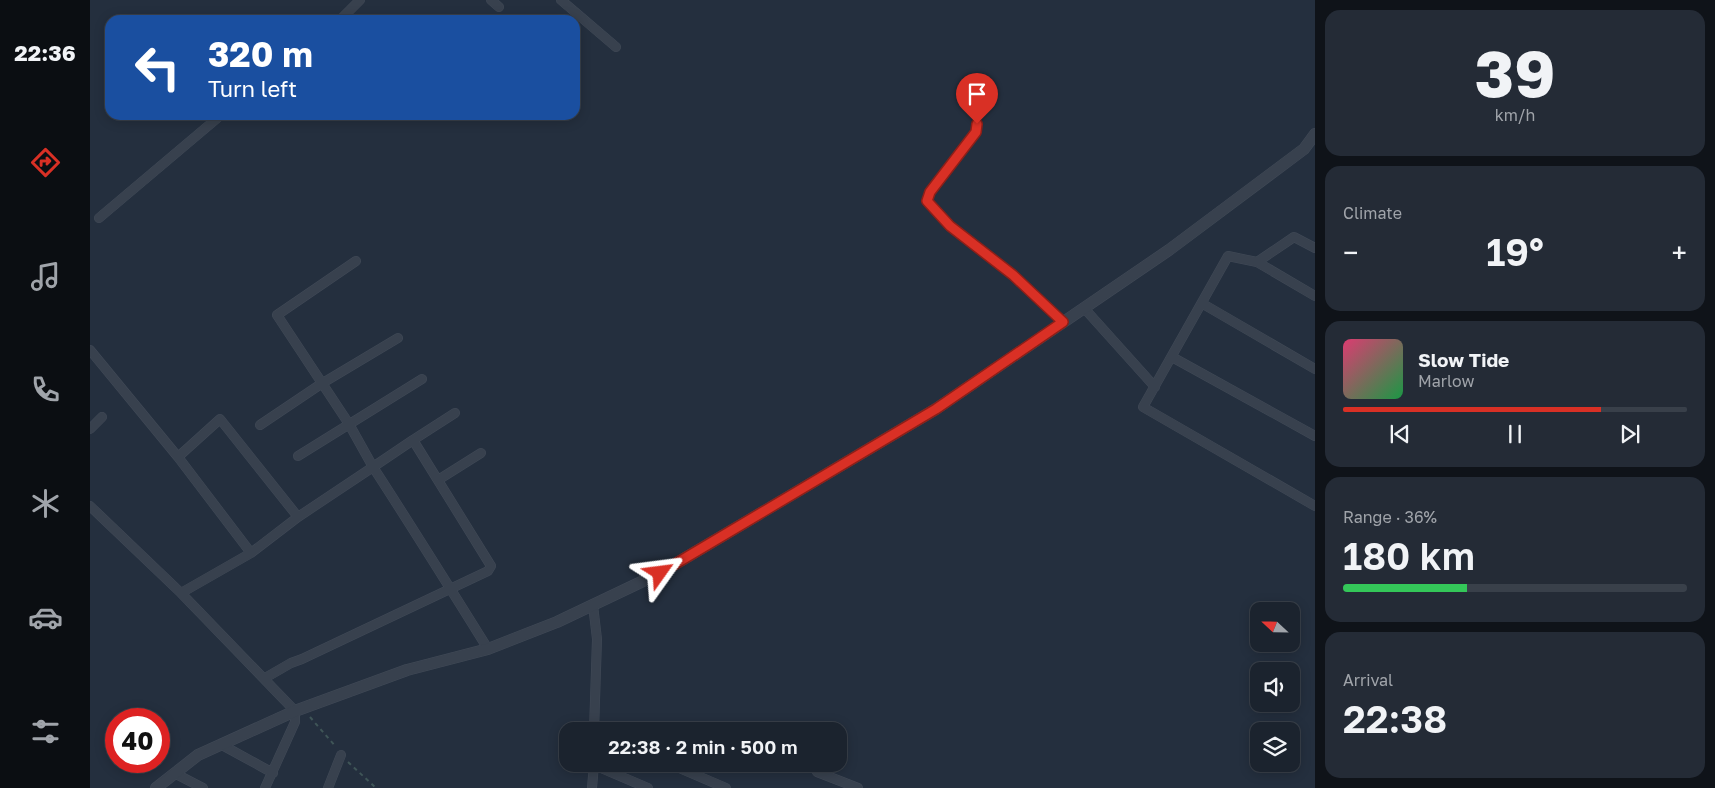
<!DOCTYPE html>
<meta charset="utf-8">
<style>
body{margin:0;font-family:"Golos Text",sans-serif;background:#242b36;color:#f1f3f6;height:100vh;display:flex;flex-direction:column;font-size:19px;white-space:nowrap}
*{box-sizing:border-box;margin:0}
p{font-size:16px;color:#a0a4aa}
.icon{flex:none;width:28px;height:28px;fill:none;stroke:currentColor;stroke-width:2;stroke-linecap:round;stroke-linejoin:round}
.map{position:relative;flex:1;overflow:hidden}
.details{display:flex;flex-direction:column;gap:10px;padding:10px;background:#0f1319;width:400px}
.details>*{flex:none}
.hud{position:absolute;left:15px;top:15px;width:475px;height:105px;border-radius:15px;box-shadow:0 2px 12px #0003,0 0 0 1px #39404a;background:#1a4fa0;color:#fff;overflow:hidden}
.needle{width:32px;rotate:292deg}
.buttons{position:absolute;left:1160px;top:602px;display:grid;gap:10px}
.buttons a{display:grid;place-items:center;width:50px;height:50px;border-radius:10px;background:#1b232e;box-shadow:0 2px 12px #0003,0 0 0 1px #39404a;font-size:25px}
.speed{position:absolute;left:15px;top:708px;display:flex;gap:10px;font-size:25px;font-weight:700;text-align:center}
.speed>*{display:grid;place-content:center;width:65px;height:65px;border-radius:50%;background:#1b232e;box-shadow:0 2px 12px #0003,0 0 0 1px #39404a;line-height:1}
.speed .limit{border:8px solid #d22;background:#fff;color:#111}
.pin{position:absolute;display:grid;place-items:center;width:42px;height:42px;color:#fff;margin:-51px -21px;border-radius:50% 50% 50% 0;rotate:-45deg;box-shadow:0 0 5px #0007}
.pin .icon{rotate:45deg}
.me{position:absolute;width:55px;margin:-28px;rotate:59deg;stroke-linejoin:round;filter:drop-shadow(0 0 4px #0008)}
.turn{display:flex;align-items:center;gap:18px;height:105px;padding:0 20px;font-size:22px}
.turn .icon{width:65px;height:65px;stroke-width:2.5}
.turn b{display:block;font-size:35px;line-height:42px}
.big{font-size:38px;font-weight:600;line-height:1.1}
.details .tile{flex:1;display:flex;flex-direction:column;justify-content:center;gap:8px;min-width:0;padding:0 18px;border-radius:15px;background:#242b36}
.details .dial{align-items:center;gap:0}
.dial b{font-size:65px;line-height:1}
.song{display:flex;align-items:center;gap:15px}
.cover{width:60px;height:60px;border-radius:8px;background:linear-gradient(135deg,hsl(340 70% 55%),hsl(140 70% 35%))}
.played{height:5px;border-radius:2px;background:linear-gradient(90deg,#d93025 75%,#39404a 75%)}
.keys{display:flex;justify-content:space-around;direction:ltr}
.heat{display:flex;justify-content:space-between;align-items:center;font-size:28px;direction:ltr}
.charge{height:8px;border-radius:4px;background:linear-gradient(90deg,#34c759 36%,#39404a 0)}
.trip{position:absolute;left:469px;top:722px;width:288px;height:50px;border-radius:15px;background:#1b232e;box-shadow:0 2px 12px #0003,0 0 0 1px #39404a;font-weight:600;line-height:50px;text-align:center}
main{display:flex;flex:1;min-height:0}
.menu{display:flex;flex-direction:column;width:90px;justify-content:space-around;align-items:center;background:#0b0e12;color:#a0a4aa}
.menu .icon{width:35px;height:35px}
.menu .on{color:#d93025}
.menu b{font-size:22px;color:#f1f3f6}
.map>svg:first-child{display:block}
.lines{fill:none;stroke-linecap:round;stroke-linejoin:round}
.minor-casing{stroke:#414a57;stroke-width:10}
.tertiary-casing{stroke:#414a57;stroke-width:12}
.path{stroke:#3f5557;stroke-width:2;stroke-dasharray:4 4;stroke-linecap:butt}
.minor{stroke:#38414e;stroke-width:9}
.tertiary{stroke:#38414e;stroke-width:11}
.route-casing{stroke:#8d1f18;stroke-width:12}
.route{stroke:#d93025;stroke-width:9}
</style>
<main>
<nav class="menu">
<b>22:36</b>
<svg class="icon on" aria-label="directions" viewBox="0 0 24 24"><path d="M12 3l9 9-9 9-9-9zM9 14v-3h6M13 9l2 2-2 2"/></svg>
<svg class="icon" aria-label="music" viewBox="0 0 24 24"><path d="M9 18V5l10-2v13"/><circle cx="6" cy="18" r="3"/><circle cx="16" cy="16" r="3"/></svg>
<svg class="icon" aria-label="phone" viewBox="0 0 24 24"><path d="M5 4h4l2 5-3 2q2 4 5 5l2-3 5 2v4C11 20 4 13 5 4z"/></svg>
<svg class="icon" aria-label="climate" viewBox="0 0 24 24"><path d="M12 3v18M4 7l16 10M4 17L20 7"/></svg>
<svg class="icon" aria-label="car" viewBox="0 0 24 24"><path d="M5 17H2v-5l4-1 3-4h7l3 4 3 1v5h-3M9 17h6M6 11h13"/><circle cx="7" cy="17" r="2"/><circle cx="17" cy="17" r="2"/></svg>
<svg class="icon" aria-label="filters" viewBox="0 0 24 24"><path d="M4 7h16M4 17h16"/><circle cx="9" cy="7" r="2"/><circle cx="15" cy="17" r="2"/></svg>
</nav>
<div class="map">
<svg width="1225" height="788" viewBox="0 0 1225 788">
<rect width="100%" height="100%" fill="#242f3e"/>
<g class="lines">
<defs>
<path id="minor" d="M401,0L409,7
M471,0L526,47
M250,20L270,0
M887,124L886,132L840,193L837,201L860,226L923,275L973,322
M9,218L131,115
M1225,248L1204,237L1167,262L1138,256L1053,407L1225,506
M1167,262L1225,296
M1113,304L1225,369
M994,308L1065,387
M0,350L88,457L161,553L91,593
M1082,357L1225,436
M170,425L231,384L308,338
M0,429L12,417
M323,440L365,413
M208,456L332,379
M88,457L130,419L208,517L283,467L259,424L187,315L266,261
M348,480L391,453
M0,506L91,593L205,711V722L175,788
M161,553L208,517
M503,605L507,639L504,731
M175,678L201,663L212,659L398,571L401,566L323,440L283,467C322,527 360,588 398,649
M132,745L183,773
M580,764L636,788
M504,765L558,788
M727,772L768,788
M86,774L113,788
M238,788L251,755
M502,788L504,764"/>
<path id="tertiary" d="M66,788L108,755L205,711L317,670L398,649L467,622L570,573L846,409L1079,250L1214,149L1225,134"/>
</defs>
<use href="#minor" class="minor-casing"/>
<use href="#tertiary" class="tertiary-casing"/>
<path class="path" d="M220,717L246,747
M258,762L286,788"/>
<use href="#minor" class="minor"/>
<use href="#tertiary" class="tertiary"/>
</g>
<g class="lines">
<defs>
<path id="route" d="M570,573L846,409L973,322L923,275L860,226L837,201L840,192L886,132L887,124"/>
</defs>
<use href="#route" class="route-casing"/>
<use href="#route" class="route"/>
</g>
</svg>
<div class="buttons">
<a><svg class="needle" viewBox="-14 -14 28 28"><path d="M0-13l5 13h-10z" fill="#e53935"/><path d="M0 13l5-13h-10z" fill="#a0a4aa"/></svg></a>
<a><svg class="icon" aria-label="sound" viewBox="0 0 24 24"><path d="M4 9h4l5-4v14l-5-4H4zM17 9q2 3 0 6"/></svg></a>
<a><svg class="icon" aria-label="layers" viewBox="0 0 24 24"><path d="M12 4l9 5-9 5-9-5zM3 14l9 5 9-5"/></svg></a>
</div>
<div class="speed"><div class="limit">40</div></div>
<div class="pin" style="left:887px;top:124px;background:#d93025"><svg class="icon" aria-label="arrive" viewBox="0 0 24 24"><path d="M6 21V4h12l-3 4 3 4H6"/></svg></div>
<svg class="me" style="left:570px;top:573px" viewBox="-20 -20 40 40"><path d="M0-17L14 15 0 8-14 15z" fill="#d93025" stroke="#fff" stroke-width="4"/></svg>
<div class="trip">22:38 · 2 min · 500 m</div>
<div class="hud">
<div class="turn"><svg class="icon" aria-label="left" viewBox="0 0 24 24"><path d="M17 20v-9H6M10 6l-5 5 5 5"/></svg><div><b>320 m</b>Turn left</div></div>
</div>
</div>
<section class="details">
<div class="tile dial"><b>39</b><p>km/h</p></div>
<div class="tile"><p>Climate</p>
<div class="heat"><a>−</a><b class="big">19°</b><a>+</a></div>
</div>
<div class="tile">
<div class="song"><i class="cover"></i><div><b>Slow Tide</b><p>Marlow</p></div></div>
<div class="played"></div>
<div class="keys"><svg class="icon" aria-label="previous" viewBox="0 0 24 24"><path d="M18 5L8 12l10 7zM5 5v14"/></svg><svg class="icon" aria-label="pause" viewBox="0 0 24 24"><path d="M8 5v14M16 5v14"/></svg><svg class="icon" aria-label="next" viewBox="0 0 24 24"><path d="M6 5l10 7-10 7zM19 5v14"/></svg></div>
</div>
<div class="tile"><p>Range · 36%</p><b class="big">180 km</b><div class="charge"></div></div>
<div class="tile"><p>Arrival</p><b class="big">22:38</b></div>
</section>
</main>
